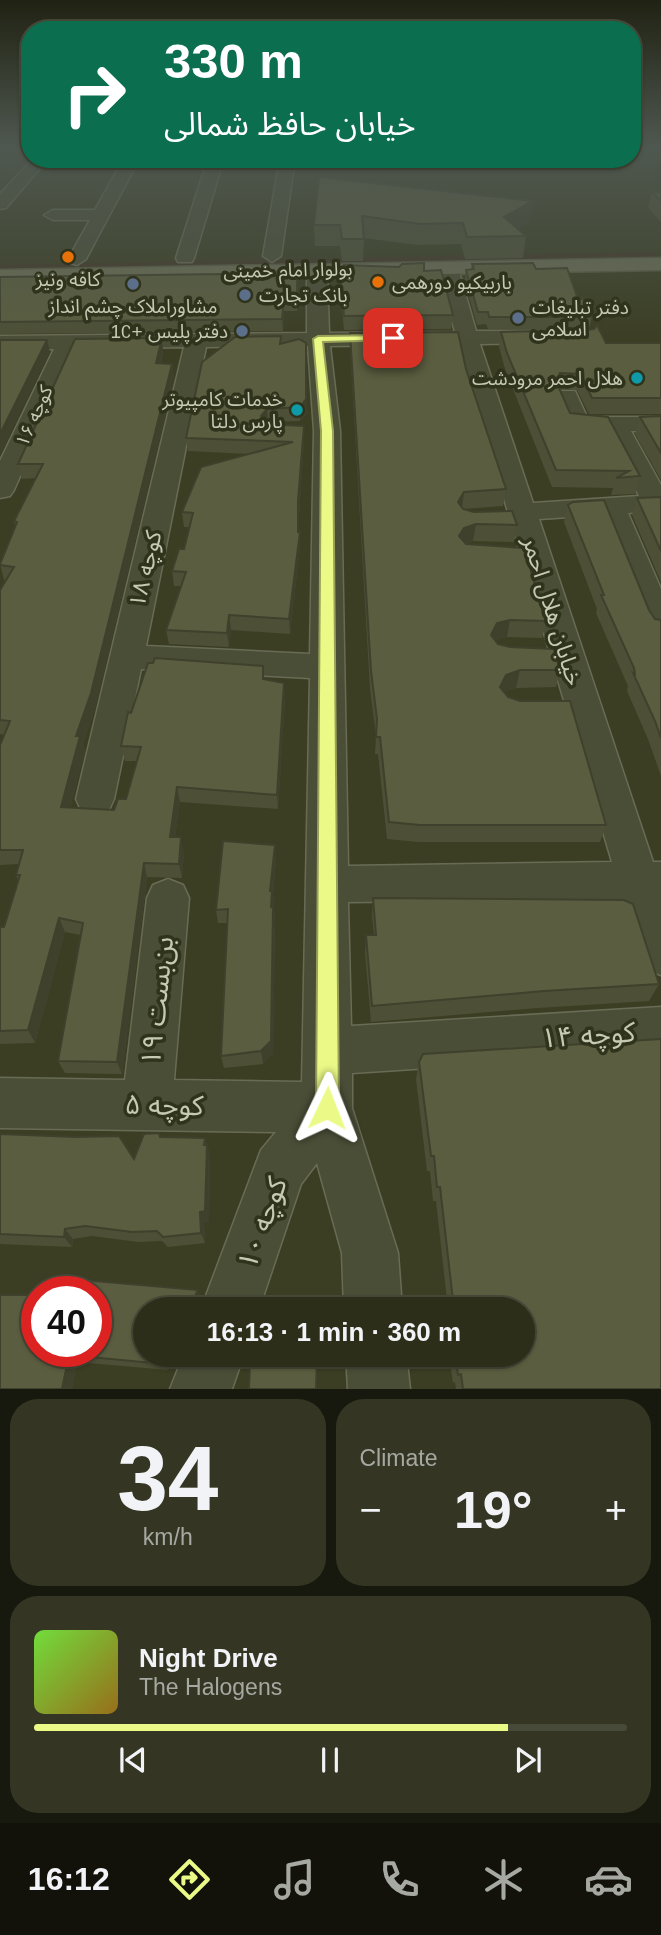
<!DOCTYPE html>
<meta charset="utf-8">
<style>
body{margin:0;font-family:Arial,"Noto Sans Arabic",sans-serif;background:#343623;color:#f1f3f6;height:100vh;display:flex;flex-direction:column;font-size:26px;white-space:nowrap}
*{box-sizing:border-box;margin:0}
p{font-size:23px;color:#a6a8a2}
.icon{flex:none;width:38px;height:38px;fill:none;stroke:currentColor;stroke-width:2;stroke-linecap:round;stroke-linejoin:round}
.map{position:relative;height:1389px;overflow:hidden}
.drawer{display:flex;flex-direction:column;gap:10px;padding:10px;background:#18190e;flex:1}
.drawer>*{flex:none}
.guide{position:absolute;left:21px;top:21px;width:620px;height:147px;border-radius:28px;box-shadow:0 2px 5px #0004,0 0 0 2px #484a39;background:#0b6e4f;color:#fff;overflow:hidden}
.speed{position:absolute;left:21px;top:1276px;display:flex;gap:14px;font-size:35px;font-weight:700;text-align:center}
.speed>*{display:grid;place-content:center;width:91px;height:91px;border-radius:50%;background:#2c2e1a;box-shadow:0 2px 5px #0004,0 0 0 2px #484a39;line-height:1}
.speed .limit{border:10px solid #d22;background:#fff;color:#111}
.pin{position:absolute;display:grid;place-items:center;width:60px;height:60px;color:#fff;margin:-30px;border-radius:14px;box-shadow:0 4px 10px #0006}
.me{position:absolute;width:77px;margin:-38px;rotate:2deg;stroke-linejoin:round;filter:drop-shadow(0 0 5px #0008)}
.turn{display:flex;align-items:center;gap:24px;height:147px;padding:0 28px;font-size:32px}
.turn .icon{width:91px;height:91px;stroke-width:2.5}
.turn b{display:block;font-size:49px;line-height:60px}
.big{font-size:52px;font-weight:800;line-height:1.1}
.drawer .widget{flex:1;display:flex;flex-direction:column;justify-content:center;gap:10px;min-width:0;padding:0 24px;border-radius:28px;background:#343623}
.drawer .dial{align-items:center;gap:0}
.dial b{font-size:91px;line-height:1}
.song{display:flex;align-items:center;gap:21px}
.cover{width:84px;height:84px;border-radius:10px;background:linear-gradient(135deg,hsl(100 70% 55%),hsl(40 70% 35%))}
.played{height:7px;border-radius:4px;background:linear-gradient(90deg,#ebfa87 80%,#484a39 80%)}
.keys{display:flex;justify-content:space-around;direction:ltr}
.heat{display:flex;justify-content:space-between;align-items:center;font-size:38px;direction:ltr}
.drawer .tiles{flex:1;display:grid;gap:10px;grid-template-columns:1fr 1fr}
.widget:last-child{grid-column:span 2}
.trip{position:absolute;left:133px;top:1297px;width:402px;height:70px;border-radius:35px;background:#2c2e1a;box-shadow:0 2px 5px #0004,0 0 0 2px #484a39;font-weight:800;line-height:70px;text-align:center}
.tabs{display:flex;height:112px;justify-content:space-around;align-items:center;background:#12120a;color:#a6a8a2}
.tabs .icon{width:49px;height:49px}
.tabs .current{color:#ebfa87}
.tabs b{font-size:32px;color:#f1f3f6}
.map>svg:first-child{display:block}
.green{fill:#413627}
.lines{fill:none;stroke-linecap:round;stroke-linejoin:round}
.minor-casing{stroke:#696c55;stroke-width:3}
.major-casing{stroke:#575a43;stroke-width:3}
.minor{fill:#4b4e37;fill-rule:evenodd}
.major{fill:#6b6e55;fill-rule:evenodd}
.wall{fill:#4d5036}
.shaded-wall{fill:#3f412c}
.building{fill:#5a5d3f;stroke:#3f412c;stroke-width:2}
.route{fill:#ebfa87;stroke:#99a258;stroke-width:2}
.food-dot{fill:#e8710a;stroke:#30331c;stroke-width:2.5}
.service-dot{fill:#5c6f8a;stroke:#30331c;stroke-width:2.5}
.culture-dot{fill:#0f9aa8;stroke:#30331c;stroke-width:2.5}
.labels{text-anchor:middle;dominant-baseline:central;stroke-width:7;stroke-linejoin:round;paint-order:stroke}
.far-street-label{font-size:19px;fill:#c6c9b3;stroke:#30331c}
.far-poi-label{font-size:19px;fill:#c6c9b3;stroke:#30331c;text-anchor:start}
.street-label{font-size:23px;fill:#c6c9b3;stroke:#30331c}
.near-street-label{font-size:28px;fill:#c6c9b3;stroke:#30331c}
</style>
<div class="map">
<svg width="661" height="1389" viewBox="0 0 661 1389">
<rect width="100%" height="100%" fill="#3b3e23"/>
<path class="green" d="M653,252L660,257L0,269V265Z"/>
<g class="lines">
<defs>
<path id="minor" d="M33,159H48L6,208L0,209V194Z
M280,159H295L281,256L272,262L263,256Z
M127,162L135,167L86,259L77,265L70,263L68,259L90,220H53L44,215L53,210H95L119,167Z
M213,163L221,168L194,258L192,262H178L176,258L205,168Z
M448,262L458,268L476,331H546L554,332L557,337L554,342L546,343L480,344L533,503L639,496L606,431L569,429L555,396L559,391H575L587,417H661V431H631L661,485V511L628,513L661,589V637L650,634L645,626L601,515L539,519L653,862H661V975L645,969L622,899L348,902L351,1026L661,1007V1053L352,1073V1108L398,1253L402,1309H344L342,1253L317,1163L301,1184L259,1309H201L261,1150L276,1132L0,1128V1078L125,1080L147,898L153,885L168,879L183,885L189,898L174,1080L302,1082L310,678L141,669L114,799L109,810L95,815L81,810L76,799L184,347L76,349L14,490L10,496L0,498V461L54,349L0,350V336L307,333V270L317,264L327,270L329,333L455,332L438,268ZM458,344L612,862L348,866L340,431L330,346ZM308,346L314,431L310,654L146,646L206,347Z
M184,1354H244L232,1389H170Z
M346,1354H406L410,1389H348Z"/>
<path id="major" d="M661,258V270L0,282V270Z"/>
</defs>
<use href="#minor" class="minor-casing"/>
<use href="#major" class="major-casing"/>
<use href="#minor" class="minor"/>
<use href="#major" class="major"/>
</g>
<path class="wall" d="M319,177L533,201L530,222L518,229L526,236L523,258L465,259L461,244L418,245L364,238L363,261H342L340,246H315L314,225Z
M652,192L661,193V222L648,208Z
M472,264L536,269L578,299L592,317L589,329H488L486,324L477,325L465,282L466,270L471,269Z
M344,265L399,267L424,271L453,315L451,329L344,330L340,286V272H344Z
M297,276V311H284L283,331L0,334V277Z
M501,332L606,343H661V414H589L577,390L559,389L570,413L640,476L635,494L611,495L613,488L552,487L505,369L499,347Z
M350,333L466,369L506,489L503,506L463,509L517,525L514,542L473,541L466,544L546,621L542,638L507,637L495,640L498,644L560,670L556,687L516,688L504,692L606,825L600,842H418L387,839L378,754H375L376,736L370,689L350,348Z
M281,336V343L307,413L300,421L268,422L267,424L304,440L299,515L298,532H300V547L290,634L231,630L229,647L169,644L166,630L181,586H174L172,571L184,549L189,527H184L182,512L249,454L188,451L186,438Z
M162,338L163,351L161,363L172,364L174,378L95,708L83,744L85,751L70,807L114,810L126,799L137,761H125L121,746L131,713L264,680L284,683L285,698L278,809L180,802L175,837L184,852L182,878L147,877L122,1074L65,1073L58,1061L81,935L65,932L35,1043L0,1044V927H4L18,880L16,875L19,864L0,865V745L4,735L0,734V590L6,580H4L0,564L15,526L14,521L36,478L22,479L18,464Z
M661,416V480L635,434L640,417Z
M661,497V582L632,515L637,498Z
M568,505L655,619L661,620V776L648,739L627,691L628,686L596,613L597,609L564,522Z
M276,859L273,894L275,921L273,1053L263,1064L224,1068L221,1056L227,923H218L216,910Z
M373,898L659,984L649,1001L538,1008L371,1022L365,953L366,935H374L372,916Z
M419,1062L661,1389H456L455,1382L453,1383L449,1357L450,1354H523V1309H448L436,1201H433L430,1171H427L416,1079Z
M0,1134L134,1159L161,1137L205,1138L210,1157L209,1221L204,1222L205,1243L168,1247L162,1241L138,1242L92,1236L73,1239L72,1247L0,1244Z
M0,1295L202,1298L197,1309H145L176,1354L168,1370L77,1362L72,1389Z
M242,1354H321V1355L250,1368L243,1365L241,1359Z"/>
<path class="shaded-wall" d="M533,201L530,222L505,236L504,217Z
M284,299V311L283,331L282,319Z
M162,338L163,351L158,376L156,363Z
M47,340L50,352L0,455V434Z
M306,343L307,413L300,421V407Z
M172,364L174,378L95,708L83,744L85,751L66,821L61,807L76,736Z
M267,409L268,422L261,430V416Z
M304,426V440L299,515L298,547V501Z
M464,492L462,509L458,502Z
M476,524L473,541L462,545L459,536L464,528Z
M300,532V547L290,634L289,619Z
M229,615L231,630L229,647L227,633Z
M510,620L507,637L494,640L491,635L497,623Z
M520,670L516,688L503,693L500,687L506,675Z
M284,683L285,698L278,809L277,795Z
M177,787L180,802L173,851L170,837Z
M181,837L184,852L182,878L179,864Z
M275,845L276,859L273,894L275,921L273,1053L263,1064L261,1051L272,921L270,891Z
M144,863L147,877L122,1074L117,1062Z
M59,918L65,932L35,1043L28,1030Z
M205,1138L210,1157L209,1221L204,1222L205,1243L201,1233L200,1212Z
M65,1229L73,1239L72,1247L64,1237Z
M198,1290L202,1298L197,1309H189Z
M167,1354H176L168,1370L163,1364Z
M69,1355L77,1362L72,1389H62Z"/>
<path class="building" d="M319,177L533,201L504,217L526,236L467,237L463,223L420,224L362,216L364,239H342L340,225H314Z
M652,192L661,193V201Z
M424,263V271L441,270L453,315L344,316L340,272H345L344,265L399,267L402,264Z
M533,263L536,269L567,268L578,299H583L592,317H489L488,312H478L466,270L474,269L472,264Z
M224,274L297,276V299H284L282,319L0,322V277Z
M597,325L606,343H661V398H592L581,374L560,373L556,381L570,413L608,417L640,476L616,478L629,471L556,470L507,353L501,332L586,330L594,329Z
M458,332L466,369L506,489L464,492L458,502L463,509L474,512L512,511L517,525L476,524L464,528L459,536L466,544L524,548L546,621L510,620L497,623L491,635L498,644L510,647L554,649L560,670H520L506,675L500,687L508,697L520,701H570L606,825H420L389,822L380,737H376L377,719L371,671L350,333Z
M281,336L280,344L299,339L306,343V399L300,407L267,409L261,416L267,424L304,426L298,501V532H300L289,619L229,615L227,633L166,630L186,572L172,571L179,549H184L193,513L182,512L201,467L293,442L186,438L202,362L235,337Z
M162,338L156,363L172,364L91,693L76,736H80L61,807L114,810L118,799H126L141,747L121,746L128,712L131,713L148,663H153L155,658L263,666V679L284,683L277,795L177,787L170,837H181L179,864L144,863L117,1062L58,1061L83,923L59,918L28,1030L0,1031V927H4L20,875H16L23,850H0V745L10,721L0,720V590L14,567L0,565V564L17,522L14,521L43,464H18L75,339Z
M0,340H47L0,434Z
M661,416V453L640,417Z
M661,497V551L637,498Z
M604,500L649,610L655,619L661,620V738L655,721L633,673L635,674L634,668L601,595H604L568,505L573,502Z
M223,841L275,845L270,891H272L271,907L273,908L271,1041L261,1051L221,1056L228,909L216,910Z
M373,898L624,900L633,904L659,984L544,991L372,1006L366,935H376Z
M661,1039V1389H463L461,1374L458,1375L455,1354H523V1309H454L440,1187H437L434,1156H431L419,1062L423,1054Z
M159,1133L160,1137L205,1138L204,1145H207L205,1211L200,1212L201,1233L163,1237L157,1231L132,1232L85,1226L65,1229L64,1237L0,1234V1134L76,1137L119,1136L134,1159L144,1134Z
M83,1280L198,1290L189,1309H145V1354H167L163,1364L69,1355L62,1389H0V1295H37V1351H96V1292H81Z
M319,1299L320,1309H244L246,1305L259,1304L261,1300Z
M242,1354H317L316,1389H249L250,1363L241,1359Z"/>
<linearGradient id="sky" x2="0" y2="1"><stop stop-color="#202213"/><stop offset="0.43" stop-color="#4f5850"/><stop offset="1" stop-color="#4f5850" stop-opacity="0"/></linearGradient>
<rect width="661" height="343" fill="url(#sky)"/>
<path class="route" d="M393,335L398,338L396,340L323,342L333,431L339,1108L335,1116L327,1119L319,1116L316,1108L321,431L313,339L318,336Z"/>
<g class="food-dot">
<circle cx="68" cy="257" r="7"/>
<circle cx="378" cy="282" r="7"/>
</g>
<g class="service-dot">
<circle cx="133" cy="284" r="7"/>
<circle cx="245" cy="295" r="7"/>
<circle cx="518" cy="318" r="7"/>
<circle cx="242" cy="331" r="7"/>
</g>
<g class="culture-dot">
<circle cx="637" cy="378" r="7"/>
<circle cx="297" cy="410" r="7"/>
</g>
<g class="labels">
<g class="far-street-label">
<text transform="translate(288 270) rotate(-1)">بولوار امام خمینی</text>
<text transform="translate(34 416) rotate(-66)">کوچه ۱۶</text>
</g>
<g class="far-poi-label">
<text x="68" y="279" text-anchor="middle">کافه ونیز</text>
<text x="392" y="282">باربیکیو دورهمی</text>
<text x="259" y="295">بانک تجارت</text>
<text x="133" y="306" text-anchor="middle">مشاوراملاک چشم انداز</text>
<text x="532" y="307">دفتر تبلیغات<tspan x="532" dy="22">اسلامی</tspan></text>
<text x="228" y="331" text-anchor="end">دفتر پلیس +10</text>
<text x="623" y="378" text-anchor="end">هلال احمر مرودشت</text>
<text x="283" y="399" text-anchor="end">خدمات کامپیوتر<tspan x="283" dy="22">پارس دلتا</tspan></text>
</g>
<g class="street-label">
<text transform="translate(145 569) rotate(-77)">کوچه ۱۸</text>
<text transform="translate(553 611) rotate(73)">خیابان هلال احمر</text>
</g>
<g class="near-street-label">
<text transform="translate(157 1001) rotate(-84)">بن‌بست ۱۹</text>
<text transform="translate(588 1035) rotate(-4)">کوچه ۱۴</text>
<text transform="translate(164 1105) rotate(1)">کوچه ۵</text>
<text transform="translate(262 1223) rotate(-70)">کوچه ۱۰</text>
</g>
</g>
</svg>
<div class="speed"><div class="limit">40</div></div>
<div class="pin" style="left:393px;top:338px;background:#d93025"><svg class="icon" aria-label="arrive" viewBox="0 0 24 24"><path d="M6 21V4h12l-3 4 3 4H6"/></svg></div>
<svg class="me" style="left:327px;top:1108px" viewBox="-20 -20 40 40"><path d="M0-17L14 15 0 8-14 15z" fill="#ebfa87" stroke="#fff" stroke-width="4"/></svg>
<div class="trip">16:13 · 1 min · 360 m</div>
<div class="guide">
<div class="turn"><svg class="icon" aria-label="right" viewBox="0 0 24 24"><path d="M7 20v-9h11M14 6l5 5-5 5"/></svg><div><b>330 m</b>خیابان حافظ شمالی</div></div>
</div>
</div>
<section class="drawer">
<div class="tiles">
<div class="widget dial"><b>34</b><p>km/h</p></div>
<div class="widget"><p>Climate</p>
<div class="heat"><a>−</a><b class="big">19°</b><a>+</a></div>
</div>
<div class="widget">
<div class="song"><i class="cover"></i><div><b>Night Drive</b><p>The Halogens</p></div></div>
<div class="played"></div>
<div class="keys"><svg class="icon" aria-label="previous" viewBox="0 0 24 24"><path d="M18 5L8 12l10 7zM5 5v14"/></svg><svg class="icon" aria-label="pause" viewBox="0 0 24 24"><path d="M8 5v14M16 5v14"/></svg><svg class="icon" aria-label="next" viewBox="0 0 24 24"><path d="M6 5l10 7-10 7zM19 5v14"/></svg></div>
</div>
</div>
</section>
<nav class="tabs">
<b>16:12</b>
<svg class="icon current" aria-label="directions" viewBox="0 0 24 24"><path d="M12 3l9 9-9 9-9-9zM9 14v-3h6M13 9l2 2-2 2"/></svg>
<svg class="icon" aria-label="music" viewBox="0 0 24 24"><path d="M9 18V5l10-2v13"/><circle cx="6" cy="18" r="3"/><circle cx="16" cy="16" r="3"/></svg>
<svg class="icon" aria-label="phone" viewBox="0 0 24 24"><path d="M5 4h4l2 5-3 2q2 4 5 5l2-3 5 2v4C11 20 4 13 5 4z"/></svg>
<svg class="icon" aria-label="climate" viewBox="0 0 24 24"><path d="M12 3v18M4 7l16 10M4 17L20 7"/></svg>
<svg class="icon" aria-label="car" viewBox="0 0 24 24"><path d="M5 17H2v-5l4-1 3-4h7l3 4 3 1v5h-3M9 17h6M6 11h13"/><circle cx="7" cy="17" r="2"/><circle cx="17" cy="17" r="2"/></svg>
</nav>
